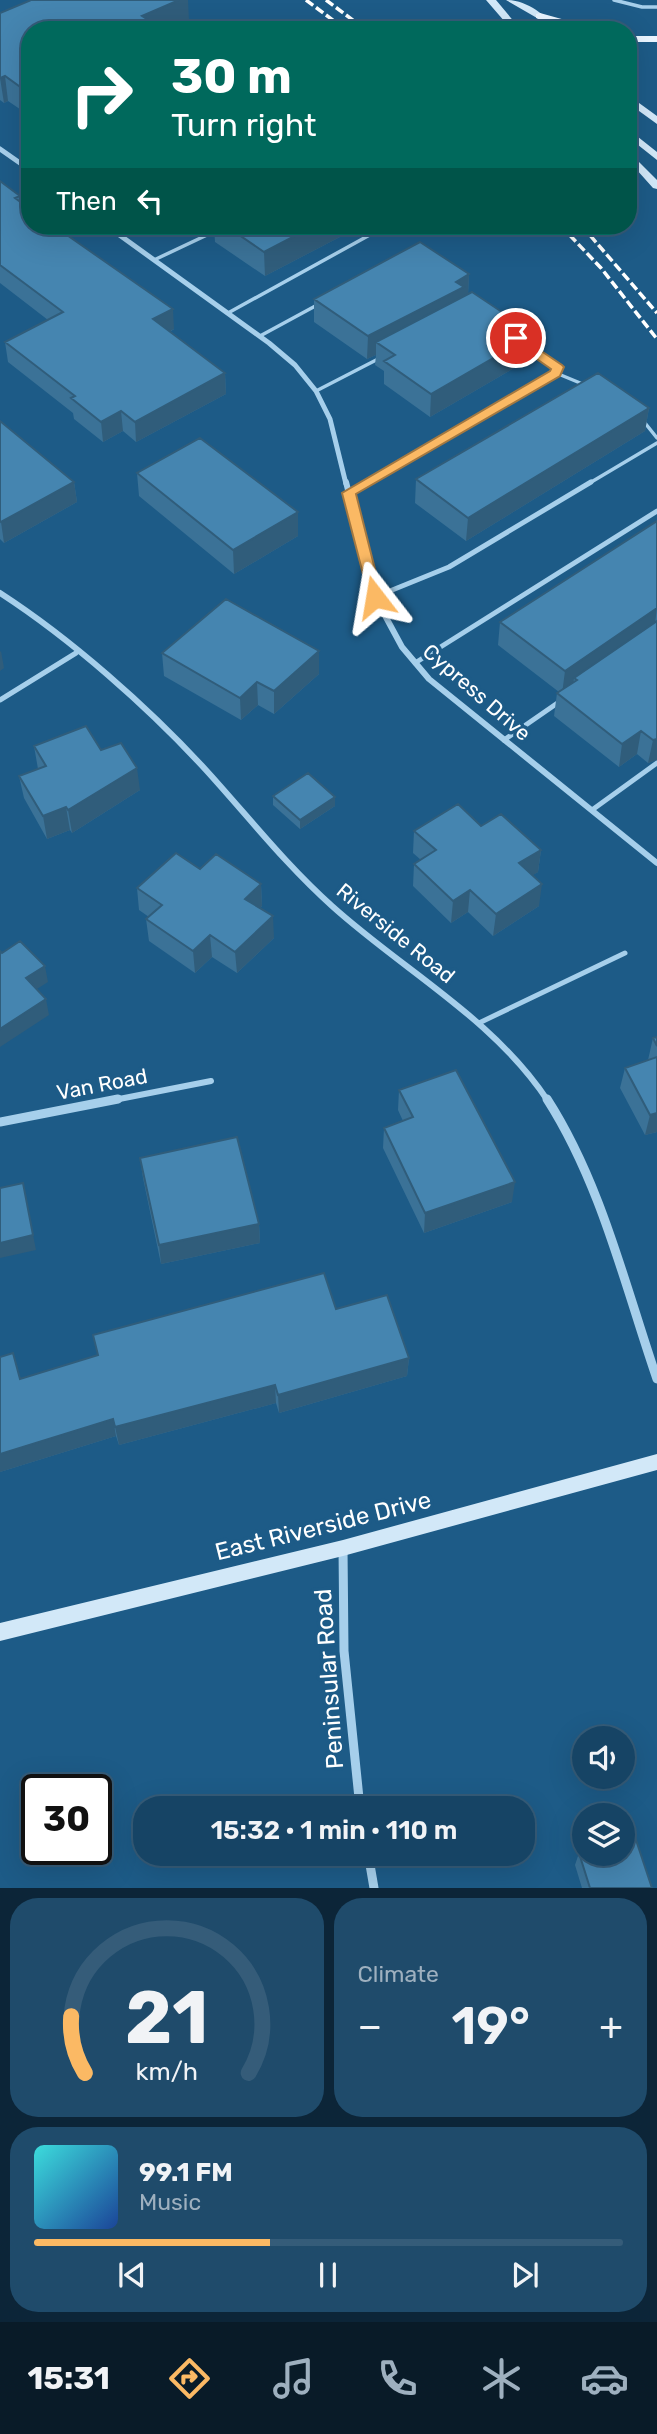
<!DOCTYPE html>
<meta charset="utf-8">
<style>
body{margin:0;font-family:Rubik,sans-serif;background:#1f4b6b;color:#f1f3f6;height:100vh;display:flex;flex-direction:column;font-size:26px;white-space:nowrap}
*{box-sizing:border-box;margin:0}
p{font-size:23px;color:#9eb0bf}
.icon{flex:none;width:38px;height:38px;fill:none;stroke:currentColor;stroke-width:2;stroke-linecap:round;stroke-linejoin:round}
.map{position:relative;height:1888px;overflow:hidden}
.panel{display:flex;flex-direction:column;gap:10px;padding:10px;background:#0c2538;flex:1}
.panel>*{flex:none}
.hud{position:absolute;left:21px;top:21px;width:616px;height:214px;border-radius:28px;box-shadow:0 7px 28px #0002,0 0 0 2px #355c79;background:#00695c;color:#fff;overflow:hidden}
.fabs{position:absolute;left:572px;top:1726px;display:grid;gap:14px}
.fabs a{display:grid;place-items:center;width:63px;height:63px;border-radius:50%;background:#164465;box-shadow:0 7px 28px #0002,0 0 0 2px #355c79;font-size:35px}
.speed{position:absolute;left:21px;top:1774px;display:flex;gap:14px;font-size:35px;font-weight:700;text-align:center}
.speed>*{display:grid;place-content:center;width:91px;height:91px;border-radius:50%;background:#164465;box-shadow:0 7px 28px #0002,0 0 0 2px #355c79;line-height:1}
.speed .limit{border:4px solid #111;border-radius:10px;background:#fff;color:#111}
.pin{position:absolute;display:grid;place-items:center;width:60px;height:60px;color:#fff;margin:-30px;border:4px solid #fff;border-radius:50%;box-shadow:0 2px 7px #0007}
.me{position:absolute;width:77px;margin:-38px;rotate:346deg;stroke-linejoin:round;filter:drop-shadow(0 0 5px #0008)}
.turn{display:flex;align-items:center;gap:24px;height:147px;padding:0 35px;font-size:32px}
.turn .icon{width:91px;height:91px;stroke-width:2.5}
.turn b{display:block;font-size:49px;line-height:60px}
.then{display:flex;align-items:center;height:66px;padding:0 35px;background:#0003;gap:14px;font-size:26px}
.big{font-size:52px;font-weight:600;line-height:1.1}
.panel .card{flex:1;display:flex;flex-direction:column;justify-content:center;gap:10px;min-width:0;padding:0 24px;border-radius:28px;background:#1f4b6b}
.panel .dial{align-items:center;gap:0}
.dial svg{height:182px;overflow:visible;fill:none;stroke:#355c79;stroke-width:7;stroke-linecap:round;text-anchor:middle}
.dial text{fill:#f1f3f6;stroke:none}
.song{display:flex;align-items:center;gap:21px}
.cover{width:84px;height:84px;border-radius:10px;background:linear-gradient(135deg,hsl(180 70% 55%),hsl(220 70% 35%))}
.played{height:7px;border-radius:4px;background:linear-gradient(90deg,#fbb964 40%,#355c79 40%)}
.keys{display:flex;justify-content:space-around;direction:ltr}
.heat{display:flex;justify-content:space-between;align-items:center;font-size:38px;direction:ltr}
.panel .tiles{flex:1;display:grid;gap:10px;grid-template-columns:1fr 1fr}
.card:last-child{grid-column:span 2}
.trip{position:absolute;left:133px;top:1796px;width:402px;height:70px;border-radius:28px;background:#164465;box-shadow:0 7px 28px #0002,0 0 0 2px #355c79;font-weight:600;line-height:70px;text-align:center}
.menu{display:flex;height:112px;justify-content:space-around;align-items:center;background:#091b28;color:#9eb0bf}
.menu .icon{width:49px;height:49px}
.menu .active{color:#fbb964}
.menu b{font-size:32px;color:#f1f3f6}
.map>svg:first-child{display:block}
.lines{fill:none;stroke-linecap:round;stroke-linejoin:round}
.lane-far1{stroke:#a6cfeb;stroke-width:3.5}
.lane{stroke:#a6cfeb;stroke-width:5}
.street-far2{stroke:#a6cfeb;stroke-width:5}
.street-far1{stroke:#a6cfeb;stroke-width:6}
.street{stroke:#a6cfeb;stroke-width:9}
.secondary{fill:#d2e8f8;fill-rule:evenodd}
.primary{fill:#eaf5ff;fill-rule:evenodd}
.rail{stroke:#fff;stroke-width:3.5;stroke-dasharray:9 3.5;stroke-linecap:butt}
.wall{fill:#3b7297}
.shaded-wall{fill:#305d7b}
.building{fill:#4585b0;stroke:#305d7b;stroke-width:2}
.route{fill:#fbb964;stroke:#a37841;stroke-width:2}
.labels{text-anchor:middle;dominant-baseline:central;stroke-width:7;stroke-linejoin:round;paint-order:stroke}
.street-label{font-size:21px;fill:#fff;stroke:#1d5b87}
.near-street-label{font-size:24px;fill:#fff;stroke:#1d5b87}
</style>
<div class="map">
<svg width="657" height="1888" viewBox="0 0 657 1888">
<rect width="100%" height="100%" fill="#1d5b87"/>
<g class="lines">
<path class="lane-far1" d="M614,0L642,7H657
M154,260L226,226
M228,313L386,226
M260,336L319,304
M556,373L585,385
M316,391L382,357
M641,418L657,438
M365,484L556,373L557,367L528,347
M588,484L657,443"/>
<path class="lane" d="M349,493L368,482
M375,597L449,567L591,482
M415,663L657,511
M0,700L76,653
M504,740L559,702
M592,810L657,763
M479,1023L625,953"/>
<path class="street-far2" d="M0,149L30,170
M107,226L269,343L295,365L316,391L330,419L346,484"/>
<path class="street-far1" d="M346,482L375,597L402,647L429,679L657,863
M0,593C71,639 148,707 205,769C247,815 285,864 332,906C404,971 493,1018 548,1101
M109,1101L211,1081"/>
<path class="street" d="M547,1099C601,1183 625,1286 657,1379
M0,1122L118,1099
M343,1548L344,1651L360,1808
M368,1853L374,1888"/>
<path class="secondary" d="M486,0H496L521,30H512Z
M506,0C527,0 545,15 558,30H549L537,18Z
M628,95L657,116V124L628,103Z
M628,129L657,152V160L628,137Z
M628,151L657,180V189L653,188L628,160Z
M657,1454V1470L343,1556L0,1641V1623L343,1540Z"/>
<path class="primary" d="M540,13L594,28L596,30H576L536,18V14Z
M628,36H657V42H628Z"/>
<path class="rail" d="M306,0L346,30
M326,0L366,30
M561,226L601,268L657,339
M582,226L657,313"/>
</g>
<path class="wall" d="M0,13L189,20L30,30V116L8,101L4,103L0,100Z
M0,181L20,196L21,203L174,329L170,332L225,373L226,394L136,442L123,431L103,442L74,419L73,413L8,362L5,342L48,320L0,283Z
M211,226H361L265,276L215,242L214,227Z
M469,274L468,294L533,357L430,417L384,384V371L375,365L376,355L367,359L314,322V299Z
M649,408L645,431L466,541L415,503L416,479Z
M0,421L74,482L77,502L4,543L0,539Z
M137,473L298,536L234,574L139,496Z
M657,521V760L648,763L637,754L619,767L554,716L557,693L559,692L498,645L500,622Z
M319,651V674L274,714L258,705L241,720L164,676L162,653Z
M34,746L101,750L140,790L72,833L70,830L47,839L24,798L19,776L38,769Z
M273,796L335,806L300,829L273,805Z
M481,826L541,850L538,872L532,875L539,906L493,936L468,912L451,923L413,886L414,864L421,860L413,853L414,831Z
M200,869L261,884L262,906L260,908L274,938L237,973L212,957L195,973L149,941L146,919L149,917L139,910L137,888Z
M657,1037V1132L645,1135L620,1088L625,1068L648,1060L653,1038Z
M399,1090L512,1202L424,1233L383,1148L384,1128L403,1121L398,1110Z
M140,1158L259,1224L260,1243L161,1264L143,1178Z
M336,1309L409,1358L407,1376L279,1413L276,1403L119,1445L116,1436L0,1472V1357L20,1379Z
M579,1853L652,1888H582L575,1865Z"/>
<path class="shaded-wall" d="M179,0H188L189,20L168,30H143L142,16Z
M5,76L8,101L4,103L0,78Z
M314,226H361L265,276L264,252Z
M469,274L468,298L376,342V355L367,359L368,336Z
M173,309L174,329L154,340L153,319Z
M535,334L533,357L430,417L431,394Z
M225,373L226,394L136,442L135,422Z
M649,408L645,431L466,541L468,518Z
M121,411L123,431L103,442L101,422Z
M74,482L77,502L4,543L1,522Z
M298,512V536L234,574L233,550Z
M657,608L654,631L574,678L573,687L562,694L565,671Z
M1,651L4,668L0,671V652Z
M319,651V674L274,714V691Z
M257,682L258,705L241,720L240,698Z
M641,731L637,754L619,767L622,744Z
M657,739V760L648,763L653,740Z
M137,768L140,790L72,833L68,810Z
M335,797V806L300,829V820Z
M66,807L70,830L47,839L43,816Z
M541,850L538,872L516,886L519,863Z
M261,884L262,906L247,920L245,899Z
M542,884L539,906L493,936L496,914Z
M470,890L468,912L451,923L453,901Z
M273,916L274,938L237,973L235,952Z
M210,935L212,957L195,973L193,951Z
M45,966L48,982L29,994L26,978Z
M46,999L49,1015L0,1047V1029Z
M657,1113V1132L645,1135L650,1115Z
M515,1182L512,1202L424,1233L425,1213Z
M23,1183L36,1250L0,1258V1243Z
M259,1224L260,1243L161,1264L159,1245Z
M409,1358L407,1376L279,1413L278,1395Z
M275,1385L276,1403L119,1445L115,1427Z
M113,1419L116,1436L0,1472V1454Z"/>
<path class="building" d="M31,0H179L142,16L164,30H30V94L5,76L0,78V13Z
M0,181L20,196L15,198L30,209V226H54L173,309L153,319L225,373L135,422L121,411L101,422L71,398L75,396L5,342L63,312L0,265Z
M226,226H314L264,252Z
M420,242L469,274L456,282L464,287L368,336L314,299Z
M472,292L535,334L431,394L384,361L395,355L376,342Z
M598,373L649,408L468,518L416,479Z
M0,421L74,482L1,522L0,521Z
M200,438L298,512L233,550L137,473Z
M657,521V608L565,671L500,622Z
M226,599L319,651L274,691L257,682L240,698L162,653Z
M657,621V739L653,740L641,731L622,744L557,693L577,680L574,678Z
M86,726L101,750L121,743L137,768L68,810L66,807L43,816L19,776L46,766L34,746Z
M308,773L335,797L300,820L273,796Z
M458,804L481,826L501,814L541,850L519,863L542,884L496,914L470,890L453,901L414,864L436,850L414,831Z
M176,853L200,869L216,854L261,884L245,899L273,916L235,952L210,935L193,951L146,919L162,905L137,888Z
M20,941L45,966L26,978L46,999L0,1029V951L2,953Z
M657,1037V1046L653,1038Z
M657,1057V1113L650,1115L625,1068Z
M456,1070L515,1182L425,1213L384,1128L413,1117L399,1090Z
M237,1137L259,1224L159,1245L140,1158Z
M23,1183L33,1235L0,1243V1188Z
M324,1273L336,1309L387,1295L409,1358L278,1395L275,1385L115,1427L113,1419L0,1454V1357L13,1353L20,1379L98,1355L93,1335Z
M635,1837L652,1888H590L579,1853L584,1852V1853H623V1841Z"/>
<path class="route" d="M516,334L562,365L564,367L560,376L356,494L382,597L380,601H370L342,493L550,371L551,369L511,341L510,338Z"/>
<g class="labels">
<g class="street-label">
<text transform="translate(477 692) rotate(41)">Cypress Drive</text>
<text transform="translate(396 933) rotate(39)">Riverside Road</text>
<text transform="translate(102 1084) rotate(-11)">Van Road</text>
</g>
<g class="near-street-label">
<text transform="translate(323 1526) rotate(-14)">East Riverside Drive</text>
<text transform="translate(329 1679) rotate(-94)">Peninsular Road</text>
</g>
</g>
</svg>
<div class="fabs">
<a><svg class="icon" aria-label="sound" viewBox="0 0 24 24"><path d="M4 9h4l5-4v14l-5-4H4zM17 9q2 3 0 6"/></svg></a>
<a><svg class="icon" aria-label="layers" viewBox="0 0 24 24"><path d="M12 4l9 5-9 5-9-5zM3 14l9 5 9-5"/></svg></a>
</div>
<div class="speed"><div class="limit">30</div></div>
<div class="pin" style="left:516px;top:338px;background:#d93025"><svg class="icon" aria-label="arrive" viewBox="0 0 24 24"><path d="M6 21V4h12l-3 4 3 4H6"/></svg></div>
<svg class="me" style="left:375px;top:597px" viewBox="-20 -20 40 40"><path d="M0-17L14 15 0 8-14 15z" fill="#fbb964" stroke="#fff" stroke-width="4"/></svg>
<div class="trip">15:32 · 1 min · 110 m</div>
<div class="hud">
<div class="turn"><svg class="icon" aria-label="right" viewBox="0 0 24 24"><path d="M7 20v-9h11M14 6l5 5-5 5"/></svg><div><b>30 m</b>Turn right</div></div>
<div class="then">Then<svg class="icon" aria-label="left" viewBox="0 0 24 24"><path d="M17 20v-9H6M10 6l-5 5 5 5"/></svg></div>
</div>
</div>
<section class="panel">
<div class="tiles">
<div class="card dial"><svg viewBox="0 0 100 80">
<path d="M14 69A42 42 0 1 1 86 69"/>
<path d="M14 69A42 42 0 0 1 8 44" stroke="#fbb964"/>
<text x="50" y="56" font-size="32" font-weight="700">21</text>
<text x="50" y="72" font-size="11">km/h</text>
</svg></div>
<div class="card"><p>Climate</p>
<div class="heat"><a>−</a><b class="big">19°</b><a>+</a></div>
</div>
<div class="card">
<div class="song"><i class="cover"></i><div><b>99.1 FM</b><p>Music</p></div></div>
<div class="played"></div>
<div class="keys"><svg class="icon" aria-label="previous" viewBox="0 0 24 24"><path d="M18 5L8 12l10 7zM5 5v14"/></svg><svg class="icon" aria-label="pause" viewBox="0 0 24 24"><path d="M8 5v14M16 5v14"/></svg><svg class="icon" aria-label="next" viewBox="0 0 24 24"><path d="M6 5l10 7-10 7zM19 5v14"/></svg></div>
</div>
</div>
</section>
<nav class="menu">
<b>15:31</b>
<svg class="icon active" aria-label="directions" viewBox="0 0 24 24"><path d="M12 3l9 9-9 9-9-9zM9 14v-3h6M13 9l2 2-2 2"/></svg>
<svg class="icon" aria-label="music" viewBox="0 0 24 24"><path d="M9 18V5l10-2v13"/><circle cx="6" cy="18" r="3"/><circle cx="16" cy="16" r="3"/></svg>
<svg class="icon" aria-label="phone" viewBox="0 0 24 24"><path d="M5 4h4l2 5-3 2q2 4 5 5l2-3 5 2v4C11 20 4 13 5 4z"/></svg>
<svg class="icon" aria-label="climate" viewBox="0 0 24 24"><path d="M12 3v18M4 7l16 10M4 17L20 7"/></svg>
<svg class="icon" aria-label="car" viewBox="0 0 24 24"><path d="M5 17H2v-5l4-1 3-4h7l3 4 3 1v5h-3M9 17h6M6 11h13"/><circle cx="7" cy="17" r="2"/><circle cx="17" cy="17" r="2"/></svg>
</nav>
